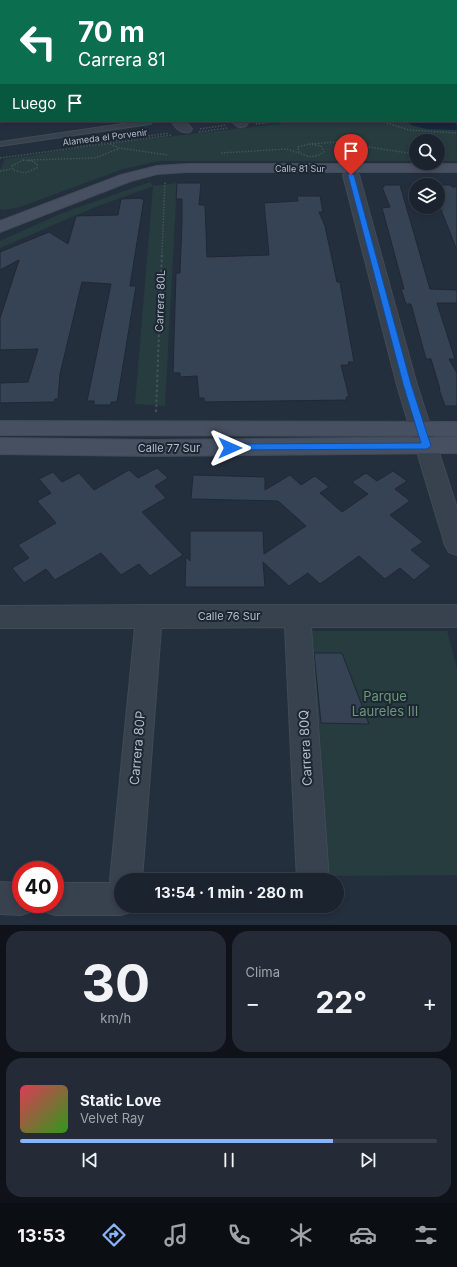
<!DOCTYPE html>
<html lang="es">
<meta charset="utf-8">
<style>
body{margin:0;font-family:Inter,sans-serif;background:#242b36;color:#f1f3f6;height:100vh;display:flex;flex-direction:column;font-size:15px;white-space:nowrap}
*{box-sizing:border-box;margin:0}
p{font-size:13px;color:#a0a4aa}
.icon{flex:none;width:22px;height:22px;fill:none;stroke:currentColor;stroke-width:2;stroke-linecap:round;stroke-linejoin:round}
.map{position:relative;height:925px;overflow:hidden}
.drawer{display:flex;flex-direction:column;gap:6px;padding:6px;background:#0f1319;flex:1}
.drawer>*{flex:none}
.banner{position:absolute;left:0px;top:0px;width:457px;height:122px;box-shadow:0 2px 6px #0003,0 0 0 1px #39404a;background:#0b6e4f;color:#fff;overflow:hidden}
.fabs{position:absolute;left:409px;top:134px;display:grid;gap:8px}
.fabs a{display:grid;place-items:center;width:36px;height:36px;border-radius:50%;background:#1b232e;box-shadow:0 2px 6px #0003,0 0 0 1px #39404a;font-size:20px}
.speed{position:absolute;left:12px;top:861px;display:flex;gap:8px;font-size:20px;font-weight:700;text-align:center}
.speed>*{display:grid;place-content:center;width:52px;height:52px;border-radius:50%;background:#1b232e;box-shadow:0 2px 6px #0003,0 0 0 1px #39404a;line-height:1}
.speed .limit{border:6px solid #d22;background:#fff;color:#111}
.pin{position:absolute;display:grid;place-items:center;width:34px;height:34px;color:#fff;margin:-41px -17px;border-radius:50% 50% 50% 0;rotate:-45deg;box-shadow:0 0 4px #0007}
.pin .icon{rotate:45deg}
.me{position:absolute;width:44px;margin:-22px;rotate:90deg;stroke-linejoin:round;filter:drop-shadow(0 0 3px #0008)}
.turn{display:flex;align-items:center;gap:14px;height:84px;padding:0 12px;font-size:18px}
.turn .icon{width:52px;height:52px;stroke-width:2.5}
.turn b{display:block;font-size:28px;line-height:34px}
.then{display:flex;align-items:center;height:38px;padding:0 12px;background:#0003;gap:8px;font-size:15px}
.big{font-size:30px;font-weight:700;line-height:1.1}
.drawer .widget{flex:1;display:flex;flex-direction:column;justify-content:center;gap:6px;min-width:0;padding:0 14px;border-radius:16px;background:#242b36}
.drawer .dial{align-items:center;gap:0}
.dial b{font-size:52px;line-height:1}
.song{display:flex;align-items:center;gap:12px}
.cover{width:48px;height:48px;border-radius:6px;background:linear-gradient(135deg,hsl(350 70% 55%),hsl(110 70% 35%))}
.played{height:4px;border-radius:2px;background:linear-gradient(90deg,#8ab4f8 75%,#39404a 75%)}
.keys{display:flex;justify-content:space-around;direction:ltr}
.heat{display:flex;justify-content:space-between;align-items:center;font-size:22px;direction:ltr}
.drawer .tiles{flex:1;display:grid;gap:6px;grid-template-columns:1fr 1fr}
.widget:last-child{grid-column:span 2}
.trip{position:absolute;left:114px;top:873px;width:230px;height:40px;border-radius:20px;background:#1b232e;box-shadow:0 2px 6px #0003,0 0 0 1px #39404a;font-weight:700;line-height:40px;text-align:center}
.tab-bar{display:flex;height:64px;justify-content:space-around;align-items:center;background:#0b0e12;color:#a0a4aa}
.tab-bar .icon{width:28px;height:28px}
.tab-bar .active{color:#8ab4f8}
.tab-bar b{font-size:18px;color:#f1f3f6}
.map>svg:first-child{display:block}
.green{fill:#263c3f}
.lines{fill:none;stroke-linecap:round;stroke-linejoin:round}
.river{fill:#17263c;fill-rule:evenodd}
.building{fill:#364354;stroke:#1f2835}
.lane-casing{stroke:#414a57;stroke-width:2}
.street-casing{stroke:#414a57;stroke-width:2}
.secondary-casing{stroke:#414a57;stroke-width:2}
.path-far1{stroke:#3f5557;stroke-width:1.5;stroke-dasharray:1.5 1.5;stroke-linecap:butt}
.path{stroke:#3f5557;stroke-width:2;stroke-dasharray:2.5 2.5;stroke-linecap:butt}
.lane{fill:#38414e;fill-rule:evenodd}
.street{fill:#38414e;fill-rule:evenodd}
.secondary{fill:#465061;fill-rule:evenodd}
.route{fill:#1a73e8;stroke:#114b97}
.labels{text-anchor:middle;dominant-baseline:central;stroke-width:4;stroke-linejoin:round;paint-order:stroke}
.far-street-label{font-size:9px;fill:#b4bcc9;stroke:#1d2633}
.street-label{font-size:11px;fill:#b4bcc9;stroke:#1d2633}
.near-park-label{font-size:13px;fill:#6b9a76;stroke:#1d2633}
.near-street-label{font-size:13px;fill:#b4bcc9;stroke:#1d2633}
</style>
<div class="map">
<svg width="457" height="925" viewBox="0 0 457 925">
<rect width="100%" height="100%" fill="#242f3e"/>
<path class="green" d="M456,97L457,161H438V141H416V161H159L123,169L20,207L4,210L0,209V170L5,159L114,143L304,121H456Z
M150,182L153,186L177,183L165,406L135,404L153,186L93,208L0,248V241L60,214Z
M309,631H447L457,668V875L325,876Z"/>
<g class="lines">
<path class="river" d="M456,118L457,130L427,129L411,125L408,121H456Z"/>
</g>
<path class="building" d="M177,183H201L199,205H205L207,257L269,255L264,203L298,201L297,196H320L323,212H319L325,226L337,282H340L354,362H348L349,365H341L349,397H346L347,400L204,402V398H199L197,376L180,377V373H173L176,273H180L182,222V199H176Z
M384,185H400L430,289L457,290V303H437L455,359H449L457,373V406H445L439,389H440L431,359H426L411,304H406L401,289H404L382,208L390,207L382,187H384Z
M438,185H451L452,187H457V248H456L438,202Z
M141,198V199H144L130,286H136L117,402H111V405H94V401H87L111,284L82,282L60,374L58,399H55L54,402L0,403V383L28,382L38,349L0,350V318L19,260L0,270V252L49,232L68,244L76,216L118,215L121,199Z
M157,468L168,478L155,486L166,498L142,512L183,555L150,576L139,564L121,575L101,553L55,580L46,569L24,583L12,568L29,558L18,545L56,523L37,501L51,493L39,479L53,472L62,482L79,473L94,490L129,470L138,478Z
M393,471L407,481L395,489L410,501L390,515L423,542L411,550L431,566L414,580L400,568L385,579L359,556L320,584L308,573L289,586L263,562L265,587H185L186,557L190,561V531H263L264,554L306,526L278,501L191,499L193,475L265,477V490L290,475L301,485L315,476L329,487L320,493L342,512L368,494L352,482L366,473L377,481Z
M314,653H342L369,724L321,723Z"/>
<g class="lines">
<defs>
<path id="lane" d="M379,0H387L378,1Z
M143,121L153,122L150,124L0,146V142Z"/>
<path id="street" d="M57,0H67V1H57Z
M98,0H108V1H98Z
M220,0H230V1H220Z
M286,0H299V1H286Z
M456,22H457V28H456Z
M0,26H1V32H0Z
M456,40L457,41V49L456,48Z
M0,74H1V82H0Z
M0,111H1V119H0Z
M171,121H185L192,129L190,132C180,134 176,128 171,121Z
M232,121H246L248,123L246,126C239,128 236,127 232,121Z
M351,170L356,172L359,175L417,385L457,508V555L449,552L445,545L397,385L343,175L346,172Z
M149,605H457V627H311L329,880H297L285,627L161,628L142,880H121V906H134L133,911L121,915H55L43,911L41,904H55V883H111L110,880L135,628H0V606Z
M0,882L21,883V904H35L33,911L21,915L0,914Z"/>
<path id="secondary" d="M187,164H457V172H187L157,174L131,181L0,232V221L121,175L157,166Z
M0,421L457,422V436L0,435Z
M457,437V453L152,456L0,454V438L152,440Z"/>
</defs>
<use href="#lane" class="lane-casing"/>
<use href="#street" class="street-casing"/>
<use href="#secondary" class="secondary-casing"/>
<path class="path-far1" d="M381,121L409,130L457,133
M256,124L283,121
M200,129L226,125
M199,132L228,128
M110,144L119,148L168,155
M309,144L337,142L414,154
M309,144L321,146L324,152C315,158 306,158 298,151V147Z
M77,146L169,133
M221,153L286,149L299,153
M0,158L172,135
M23,160L32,161L37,164V168L25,173L13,170L12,166Z
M28,160L95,158L118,149
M0,171L12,169
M162,253L165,181"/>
<path class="path" d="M156,412L162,252"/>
<use href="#lane" class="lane"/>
<use href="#street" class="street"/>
<use href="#secondary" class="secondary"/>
</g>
<path class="route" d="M349,173L354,175L411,384L431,446L427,449L227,450L226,448L230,444L421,443L403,384L348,175Z"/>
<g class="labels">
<g class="far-street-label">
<text transform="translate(105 137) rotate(-7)">Alameda el Porvenir</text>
<text x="300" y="168">Calle 81 Sur</text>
</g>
<g class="street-label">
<text transform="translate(160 301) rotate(-88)">Carrera 80L</text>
<text x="169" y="448">Calle 77 Sur</text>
<text x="229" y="616">Calle 76 Sur</text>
</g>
<g class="near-park-label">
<text x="385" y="696">Parque<tspan x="385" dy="15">Laureles III</tspan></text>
</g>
<g class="near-street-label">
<text transform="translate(137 748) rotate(-85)">Carrera 80P</text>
<text transform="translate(305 748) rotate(-93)">Carrera 80Q</text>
</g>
</g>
</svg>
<div class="fabs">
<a><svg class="icon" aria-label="search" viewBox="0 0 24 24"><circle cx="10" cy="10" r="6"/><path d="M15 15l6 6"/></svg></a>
<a><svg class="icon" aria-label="layers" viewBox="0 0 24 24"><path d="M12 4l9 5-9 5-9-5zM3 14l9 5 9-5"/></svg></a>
</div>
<div class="speed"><div class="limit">40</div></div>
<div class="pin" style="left:351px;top:175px;background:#d93025"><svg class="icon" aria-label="arrive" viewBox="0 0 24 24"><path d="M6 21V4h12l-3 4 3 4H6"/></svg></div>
<svg class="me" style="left:230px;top:448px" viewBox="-20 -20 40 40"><path d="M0-17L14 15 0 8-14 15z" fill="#1a73e8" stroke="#fff" stroke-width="4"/></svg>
<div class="trip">13:54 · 1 min · 280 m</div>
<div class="banner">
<div class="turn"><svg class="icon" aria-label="left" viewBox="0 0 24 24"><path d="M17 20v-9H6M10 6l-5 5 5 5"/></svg><div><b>70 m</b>Carrera 81</div></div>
<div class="then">Luego<svg class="icon" aria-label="arrive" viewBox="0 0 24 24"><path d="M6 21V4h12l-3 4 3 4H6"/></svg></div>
</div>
</div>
<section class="drawer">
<div class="tiles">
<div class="widget dial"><b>30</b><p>km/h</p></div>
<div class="widget"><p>Clima</p>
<div class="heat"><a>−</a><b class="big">22°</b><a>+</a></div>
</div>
<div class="widget">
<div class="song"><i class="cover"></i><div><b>Static Love</b><p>Velvet Ray</p></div></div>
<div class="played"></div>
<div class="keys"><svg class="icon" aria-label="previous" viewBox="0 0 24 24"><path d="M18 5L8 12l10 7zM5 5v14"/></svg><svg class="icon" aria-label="pause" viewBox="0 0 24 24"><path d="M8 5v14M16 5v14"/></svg><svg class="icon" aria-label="next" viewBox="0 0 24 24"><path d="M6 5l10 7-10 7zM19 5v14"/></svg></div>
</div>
</div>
</section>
<nav class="tab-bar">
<b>13:53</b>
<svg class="icon active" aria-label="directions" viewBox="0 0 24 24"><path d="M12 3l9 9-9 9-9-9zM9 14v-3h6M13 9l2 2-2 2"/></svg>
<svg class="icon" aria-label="music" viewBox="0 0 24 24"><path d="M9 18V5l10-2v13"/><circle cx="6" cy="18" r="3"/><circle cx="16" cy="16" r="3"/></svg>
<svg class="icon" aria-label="phone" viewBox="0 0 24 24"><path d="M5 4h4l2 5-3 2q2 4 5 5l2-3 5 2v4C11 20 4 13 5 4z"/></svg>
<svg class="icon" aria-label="climate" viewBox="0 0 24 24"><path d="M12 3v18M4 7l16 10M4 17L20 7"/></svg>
<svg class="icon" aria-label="car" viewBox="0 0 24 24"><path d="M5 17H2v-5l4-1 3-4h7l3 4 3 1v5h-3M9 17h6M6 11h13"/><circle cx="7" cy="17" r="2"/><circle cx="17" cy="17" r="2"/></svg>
<svg class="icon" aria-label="filters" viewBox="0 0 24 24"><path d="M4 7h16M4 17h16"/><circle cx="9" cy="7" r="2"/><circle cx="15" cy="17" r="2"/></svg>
</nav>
